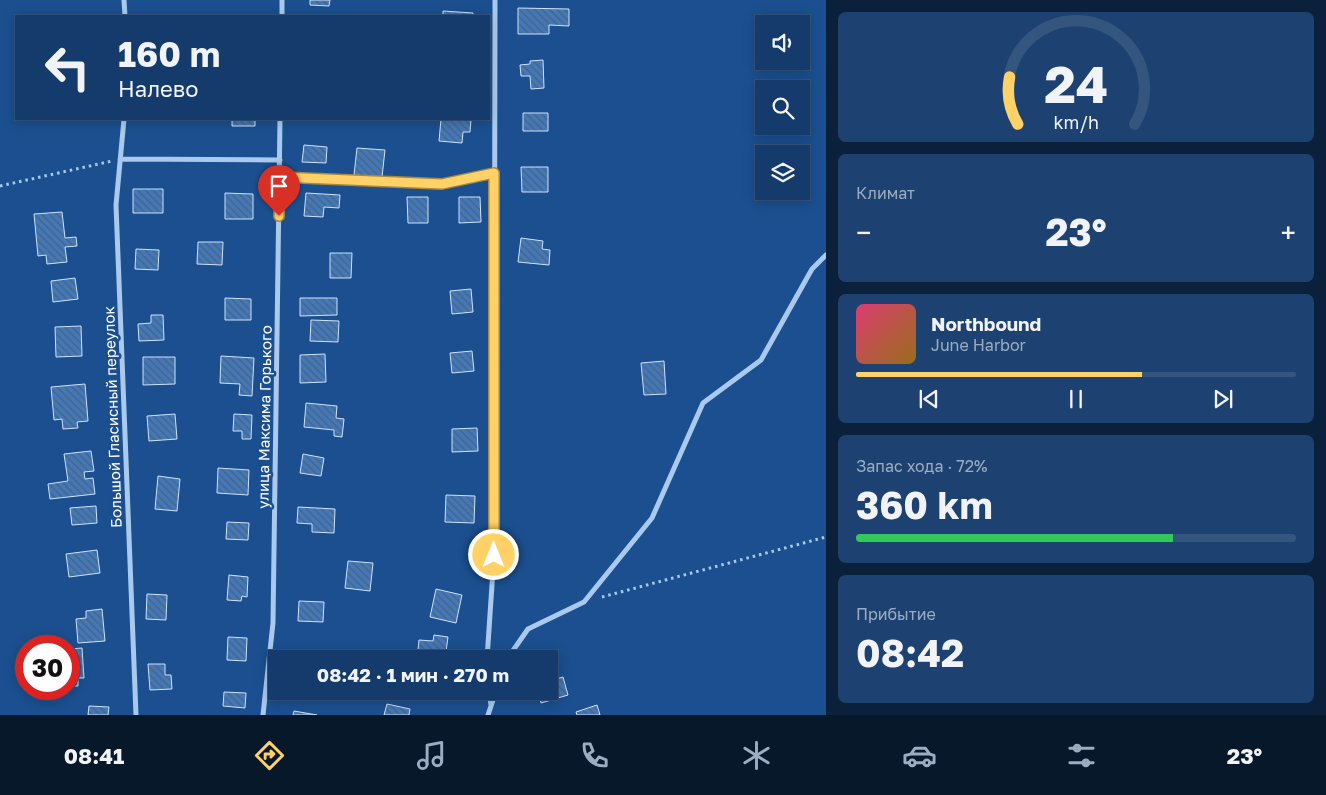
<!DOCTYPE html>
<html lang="ru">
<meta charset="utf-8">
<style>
body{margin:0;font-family:"Golos Text",sans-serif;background:#1d4271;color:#f1f3f6;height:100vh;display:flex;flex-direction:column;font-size:19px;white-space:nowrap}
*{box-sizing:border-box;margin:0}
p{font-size:16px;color:#9dadc1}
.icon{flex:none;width:28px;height:28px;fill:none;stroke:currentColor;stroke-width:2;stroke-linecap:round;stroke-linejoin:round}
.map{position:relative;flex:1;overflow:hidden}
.sheet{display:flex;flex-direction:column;gap:12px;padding:12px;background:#0b203b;width:500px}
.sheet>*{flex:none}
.guide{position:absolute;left:15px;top:15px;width:475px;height:105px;border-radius:0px;box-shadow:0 2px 12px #0003,0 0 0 1px #33557e;background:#143b6b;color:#f1f3f6;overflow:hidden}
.controls{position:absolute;left:755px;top:15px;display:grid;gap:10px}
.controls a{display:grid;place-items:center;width:55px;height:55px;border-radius:0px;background:#143b6b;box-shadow:0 2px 12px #0003,0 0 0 1px #33557e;font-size:25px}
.speed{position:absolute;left:15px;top:635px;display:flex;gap:10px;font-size:25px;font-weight:700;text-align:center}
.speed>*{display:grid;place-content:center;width:65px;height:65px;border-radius:50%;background:#143b6b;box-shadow:0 2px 12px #0003,0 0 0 1px #33557e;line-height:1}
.speed .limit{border:8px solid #d22;background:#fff;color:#111}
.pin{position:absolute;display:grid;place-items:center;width:42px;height:42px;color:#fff;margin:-51px -21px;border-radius:50% 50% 50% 0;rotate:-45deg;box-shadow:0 0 5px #0007}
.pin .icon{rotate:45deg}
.me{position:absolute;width:55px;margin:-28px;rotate:0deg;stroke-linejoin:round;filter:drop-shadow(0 0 4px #0008)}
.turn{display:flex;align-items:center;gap:18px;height:105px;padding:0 20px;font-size:22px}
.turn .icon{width:65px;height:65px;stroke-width:2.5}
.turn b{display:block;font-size:35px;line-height:42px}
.big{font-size:38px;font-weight:700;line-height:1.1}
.sheet .card{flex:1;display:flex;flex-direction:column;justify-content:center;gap:8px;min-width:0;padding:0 18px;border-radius:8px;background:#1d4271}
.sheet .dial{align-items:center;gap:0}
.dial svg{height:130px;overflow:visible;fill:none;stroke:#33557e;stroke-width:7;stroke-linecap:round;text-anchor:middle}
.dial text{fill:#f1f3f6;stroke:none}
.song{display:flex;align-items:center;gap:15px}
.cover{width:60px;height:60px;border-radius:8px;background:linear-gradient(135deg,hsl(340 70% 55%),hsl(40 70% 35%))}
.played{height:5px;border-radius:2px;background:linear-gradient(90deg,#ffd166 65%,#33557e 65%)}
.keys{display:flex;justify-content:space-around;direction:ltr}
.heat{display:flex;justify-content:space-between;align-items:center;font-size:28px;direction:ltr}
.charge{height:8px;border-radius:4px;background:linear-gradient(90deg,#34c759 72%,#33557e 0)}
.trip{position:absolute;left:268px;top:650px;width:290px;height:50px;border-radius:0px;background:#143b6b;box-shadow:0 2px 12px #0003,0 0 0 1px #33557e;font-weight:700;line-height:50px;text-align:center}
.tab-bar{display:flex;height:80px;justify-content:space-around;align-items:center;background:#08182b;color:#9dadc1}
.tab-bar .icon{width:35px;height:35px}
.tab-bar .on{color:#ffd166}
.tab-bar b{font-size:22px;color:#f1f3f6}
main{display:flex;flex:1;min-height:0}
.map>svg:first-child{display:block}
.building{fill:url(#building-back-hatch);stroke:#cfe3fa}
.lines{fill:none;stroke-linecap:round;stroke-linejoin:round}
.path{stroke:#a9c9ee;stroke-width:3;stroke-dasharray:2.5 4;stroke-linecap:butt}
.street{stroke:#a9c9ee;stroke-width:5}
.route-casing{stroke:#a68842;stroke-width:12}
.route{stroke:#ffd166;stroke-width:9}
.labels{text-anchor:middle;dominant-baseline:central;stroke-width:5;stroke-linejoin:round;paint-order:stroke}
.street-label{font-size:15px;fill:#fff;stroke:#1b4f8f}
</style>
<main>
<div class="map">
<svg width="826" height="715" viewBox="0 0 826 715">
<defs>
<pattern id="building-back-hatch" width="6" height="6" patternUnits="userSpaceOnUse" patternTransform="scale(1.25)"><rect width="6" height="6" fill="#4478b7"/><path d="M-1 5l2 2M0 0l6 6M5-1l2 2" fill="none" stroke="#486282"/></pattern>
</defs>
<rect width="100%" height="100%" fill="#1b4f8f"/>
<path class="building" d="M310,0H330L329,6L310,5Z
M518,8L569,9V26L549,25V34H518Z
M443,11L473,13V16H443Z
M543,60L544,88L531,89L530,76H521L520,65L530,64V61Z
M523,113H548V131H523Z
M232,119H255V126H232Z
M441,119L471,120L470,132H463L462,143L439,141Z
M304,145L327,147L326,163L302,162Z
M357,148L385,150L382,177L354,175Z
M521,167H548V192H522Z
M133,189H163V213H133Z
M225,193L253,194V219H225Z
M306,193L340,195L339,208L324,207L323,217L304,216Z
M407,197H428V223H408Z
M459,197H480L481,222L459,223Z
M62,212L65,238L76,237L77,246L65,247L67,262L47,264L46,255L38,256L34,214Z
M521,238L543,241L542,249L550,250L549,265L518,262Z
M198,242H223L222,265L197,264Z
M136,249L159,250L158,270L135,269Z
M330,253H352L351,278H330Z
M75,278L78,299L53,302L51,281Z
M471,289L473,312L452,314L450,291Z
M225,298L251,299V320H225Z
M300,298H337V315L300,316Z
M151,315H163L164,340L139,341L138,324L151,323Z
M311,320L339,321L338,342L310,341Z
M81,326L82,356L56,357L55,327Z
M472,351L474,371L452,373L450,353Z
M325,354L326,382L300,383V355Z
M221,356L254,358L252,396L239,395L240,384L220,383Z
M143,357H175V384L143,385Z
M664,361L666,394L644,395L641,363Z
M85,384L88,421L77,422L78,428L63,429L62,419L54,420L51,387Z
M306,403L337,406L336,418L344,419L342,437L334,436V430L304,427Z
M175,414L177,439L149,441L147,416Z
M234,414L252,415L251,439H242V431H233Z
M477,428L478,451L452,452V429Z
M91,451L94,471L84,472L85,479L93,478L95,494L50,499L48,484L68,481L64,454Z
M303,454L324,458L321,476L300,473Z
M218,468L249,470L248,495L217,493Z
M158,476L180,479L177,511L155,509Z
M446,495L475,496L474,523L445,522Z
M96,506L97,523L72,525L70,508Z
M298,507L335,509L334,533L312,532V524L297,523Z
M227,522L249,523L248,540L226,539Z
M97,550L100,573L69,577L66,554Z
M348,561L373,563L370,591L345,588Z
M229,575L248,577L247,597L242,596L241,601L227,600Z
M436,589L462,595L456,623L430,617Z
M147,594L167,595L166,620L146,619Z
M299,601L324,602L323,622L298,621Z
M102,609L105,641L78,643L76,619L86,618V611Z
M434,635L448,637L445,659H417L419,640L433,641Z
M228,637L247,638L246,661L227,660Z
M82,648L84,678H78V686H69V649Z
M303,653L325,655L324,659H302Z
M148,664H165V675H171L172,689L150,690Z
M563,677L568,695L541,703L538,691H549V681Z
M224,692L246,693L245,708L223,706Z
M387,704L410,709L409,715H384Z
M597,705L600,715H577L576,712Z
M89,706L109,707L108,715H88Z
M294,711L317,715H293Z"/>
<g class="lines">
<path class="path" d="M0,186L112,161
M602,597L826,537"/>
<path class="street" d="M124,0L125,16
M282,16V0
M124,119L116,205L136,715
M120,159L280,160
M280,177L442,183L494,173
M487,659L494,555L495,0
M507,659L528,629L584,602L652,518L703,403L761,360L812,269L826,255
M489,691L491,705
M263,715L273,623L280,119
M488,715L496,691"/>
</g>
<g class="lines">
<defs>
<path id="route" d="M279,216L280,177L442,184L494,173V555"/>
</defs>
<use href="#route" class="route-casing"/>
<use href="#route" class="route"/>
</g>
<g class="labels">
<g class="street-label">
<text transform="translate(112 417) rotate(-92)">Большой Гласисный переулок</text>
<text transform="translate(264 417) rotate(-89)">улица Максима Горького</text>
</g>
</g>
</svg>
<div class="controls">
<a><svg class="icon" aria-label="sound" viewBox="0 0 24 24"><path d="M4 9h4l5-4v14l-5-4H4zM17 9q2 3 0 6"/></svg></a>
<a><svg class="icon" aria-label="search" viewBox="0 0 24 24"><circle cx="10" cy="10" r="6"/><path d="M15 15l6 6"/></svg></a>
<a><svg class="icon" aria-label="layers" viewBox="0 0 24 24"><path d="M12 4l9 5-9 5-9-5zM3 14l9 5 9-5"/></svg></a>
</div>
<div class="speed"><div class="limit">30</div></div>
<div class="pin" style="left:279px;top:216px;background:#d93025"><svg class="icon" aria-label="arrive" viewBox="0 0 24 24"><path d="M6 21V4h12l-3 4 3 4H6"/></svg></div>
<svg class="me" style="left:494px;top:555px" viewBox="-20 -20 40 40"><circle r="17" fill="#ffd166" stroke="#fff" stroke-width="3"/><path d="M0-11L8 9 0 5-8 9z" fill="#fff"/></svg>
<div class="trip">08:42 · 1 мин · 270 m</div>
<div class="guide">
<div class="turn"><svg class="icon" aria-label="left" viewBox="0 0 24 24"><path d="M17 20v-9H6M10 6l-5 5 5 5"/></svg><div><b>160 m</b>Налево</div></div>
</div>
</div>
<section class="sheet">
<div class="card dial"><svg viewBox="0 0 100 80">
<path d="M14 69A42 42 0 1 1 86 69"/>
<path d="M14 69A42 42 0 0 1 9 40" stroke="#ffd166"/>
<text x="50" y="56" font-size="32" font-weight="700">24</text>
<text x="50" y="72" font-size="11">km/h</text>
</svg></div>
<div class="card"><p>Климат</p>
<div class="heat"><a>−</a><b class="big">23°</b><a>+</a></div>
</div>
<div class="card">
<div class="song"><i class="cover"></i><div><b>Northbound</b><p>June Harbor</p></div></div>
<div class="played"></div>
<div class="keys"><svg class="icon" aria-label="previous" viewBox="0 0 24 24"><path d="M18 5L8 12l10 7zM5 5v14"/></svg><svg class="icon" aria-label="pause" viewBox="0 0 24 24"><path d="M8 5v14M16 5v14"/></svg><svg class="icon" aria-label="next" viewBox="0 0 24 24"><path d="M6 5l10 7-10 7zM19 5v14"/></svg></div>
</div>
<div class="card"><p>Запас хода · 72%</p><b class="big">360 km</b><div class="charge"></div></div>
<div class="card"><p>Прибытие</p><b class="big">08:42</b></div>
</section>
</main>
<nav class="tab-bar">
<b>08:41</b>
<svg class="icon on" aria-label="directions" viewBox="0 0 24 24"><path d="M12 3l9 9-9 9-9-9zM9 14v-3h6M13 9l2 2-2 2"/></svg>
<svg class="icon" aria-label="music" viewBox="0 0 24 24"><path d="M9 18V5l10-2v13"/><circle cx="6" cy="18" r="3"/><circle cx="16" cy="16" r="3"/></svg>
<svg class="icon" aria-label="phone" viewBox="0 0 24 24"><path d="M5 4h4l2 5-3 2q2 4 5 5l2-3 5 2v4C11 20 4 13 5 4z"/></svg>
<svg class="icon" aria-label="climate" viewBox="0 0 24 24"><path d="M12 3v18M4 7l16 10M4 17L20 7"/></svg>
<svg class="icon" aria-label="car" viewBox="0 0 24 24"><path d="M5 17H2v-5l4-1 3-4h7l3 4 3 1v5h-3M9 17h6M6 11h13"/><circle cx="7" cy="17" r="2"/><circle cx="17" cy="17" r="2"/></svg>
<svg class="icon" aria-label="filters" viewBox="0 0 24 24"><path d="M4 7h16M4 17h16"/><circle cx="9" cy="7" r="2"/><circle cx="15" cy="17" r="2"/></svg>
<b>23°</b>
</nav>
